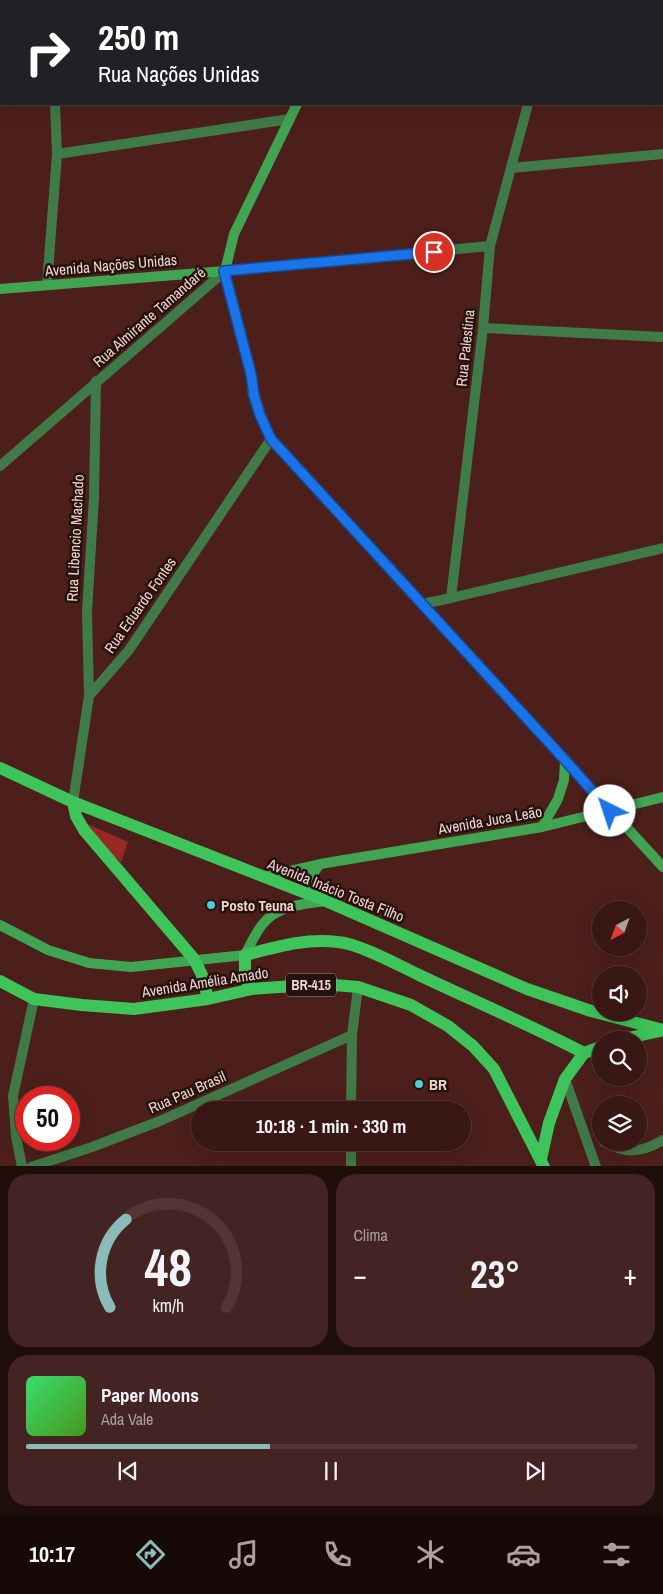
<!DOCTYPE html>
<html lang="pt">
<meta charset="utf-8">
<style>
body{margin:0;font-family:"Archivo Narrow",sans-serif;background:#442422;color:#f1f3f6;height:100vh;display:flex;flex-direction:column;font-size:19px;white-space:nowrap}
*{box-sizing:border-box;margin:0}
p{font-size:16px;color:#ab9fa0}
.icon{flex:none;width:28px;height:28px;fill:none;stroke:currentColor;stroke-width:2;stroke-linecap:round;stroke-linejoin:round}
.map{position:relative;height:1166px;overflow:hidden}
.details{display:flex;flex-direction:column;gap:8px;padding:8px;background:#1f0d0b;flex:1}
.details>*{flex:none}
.top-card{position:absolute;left:0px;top:0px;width:664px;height:105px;box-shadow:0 5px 20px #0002,0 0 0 1px #533634;background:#202124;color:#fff;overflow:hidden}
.needle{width:32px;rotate:221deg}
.tools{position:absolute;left:592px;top:901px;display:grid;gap:10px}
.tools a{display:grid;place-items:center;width:55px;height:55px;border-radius:50%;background:#391714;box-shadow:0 5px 20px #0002,0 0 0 1px #533634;font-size:25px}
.speed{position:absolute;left:15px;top:1086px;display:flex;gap:10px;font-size:25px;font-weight:700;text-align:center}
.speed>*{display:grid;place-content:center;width:65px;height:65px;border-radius:50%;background:#391714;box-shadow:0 5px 20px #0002,0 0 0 1px #533634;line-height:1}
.speed .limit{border:8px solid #d22;background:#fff;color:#111}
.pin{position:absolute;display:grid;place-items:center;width:42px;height:42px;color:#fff;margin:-21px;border:2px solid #fff;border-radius:50%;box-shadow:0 1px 5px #0007}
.me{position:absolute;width:55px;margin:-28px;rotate:319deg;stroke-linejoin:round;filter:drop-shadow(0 0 4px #0008)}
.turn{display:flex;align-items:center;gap:18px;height:105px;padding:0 15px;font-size:22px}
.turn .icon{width:65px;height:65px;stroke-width:2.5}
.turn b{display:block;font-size:35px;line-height:42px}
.big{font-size:38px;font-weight:800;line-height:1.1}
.details .tile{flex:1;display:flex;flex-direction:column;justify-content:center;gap:8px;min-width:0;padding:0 18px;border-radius:20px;background:#442422}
.details .dial{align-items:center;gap:0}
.dial svg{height:130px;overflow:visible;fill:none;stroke:#533634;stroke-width:7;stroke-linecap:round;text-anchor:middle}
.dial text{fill:#f1f3f6;stroke:none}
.song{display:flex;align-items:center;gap:15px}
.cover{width:60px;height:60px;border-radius:8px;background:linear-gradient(135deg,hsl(140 70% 55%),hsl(100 70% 35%))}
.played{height:5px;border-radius:2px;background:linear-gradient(90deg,#8bbbb9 40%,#533634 40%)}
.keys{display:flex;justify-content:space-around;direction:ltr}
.heat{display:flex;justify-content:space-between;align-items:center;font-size:28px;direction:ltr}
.details .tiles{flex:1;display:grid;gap:8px;grid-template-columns:1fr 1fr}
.tile:last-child{grid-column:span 2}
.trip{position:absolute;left:191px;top:1101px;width:280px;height:50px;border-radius:25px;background:#391714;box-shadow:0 5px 20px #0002,0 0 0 1px #533634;font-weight:800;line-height:50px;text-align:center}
.tabs{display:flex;height:80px;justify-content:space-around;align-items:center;background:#170908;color:#ab9fa0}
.tabs .icon{width:35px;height:35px}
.tabs .selected{color:#8bbbb9}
.tabs b{font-size:22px;color:#f1f3f6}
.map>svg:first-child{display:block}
.green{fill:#982824}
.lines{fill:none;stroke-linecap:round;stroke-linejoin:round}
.lane{stroke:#407a48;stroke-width:10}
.street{stroke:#407a48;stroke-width:10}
.secondary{stroke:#41a453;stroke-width:10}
.primary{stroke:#3dc45a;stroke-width:12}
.route-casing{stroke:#114b97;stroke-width:12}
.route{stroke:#1a73e8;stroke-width:9}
.poi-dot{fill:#53cbda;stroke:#25110e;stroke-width:2}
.labels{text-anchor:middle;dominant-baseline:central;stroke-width:5;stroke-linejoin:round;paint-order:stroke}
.shield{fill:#25110e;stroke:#b49995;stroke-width:1}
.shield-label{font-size:14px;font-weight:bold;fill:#f1d3cf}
.street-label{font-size:15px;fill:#f1d3cf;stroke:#25110e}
.poi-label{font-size:15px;font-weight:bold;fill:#f1d3cf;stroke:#25110e;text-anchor:start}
</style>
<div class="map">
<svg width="663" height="1167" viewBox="0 0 663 1167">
<rect width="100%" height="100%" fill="#4c1f1b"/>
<path class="green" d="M83,822L128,842L121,862L96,840Z"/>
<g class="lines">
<path class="lane" d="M511,168L663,154
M565,1079L596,1167
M604,1142C627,1154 641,1153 663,1140"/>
<path class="street" d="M51,0L52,1
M493,0V1
M662,36H663
M57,154L290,119
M47,285L57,154L55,104
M483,328L663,337
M0,466L225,271L490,246
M451,598L483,328L490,246L528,104
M422,604L451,598L663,548
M89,696L87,612L94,497L96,381
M73,802L89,696L129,650L271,439
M351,1110L352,1035L358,987
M22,1167L16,1136L13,1096L34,999
M31,1167L92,1147L160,1121L352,1035
M351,1167V1142"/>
<path class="secondary" d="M342,1V0
M297,104L234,234L225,271L251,373L253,395L260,415L271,439L663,867
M0,289L225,271
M542,827L558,799L564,780L565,760
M320,864C306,882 309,885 325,899
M263,877L320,864L542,827L663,797
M0,925L48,950L89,963L131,967L245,955C250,945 255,934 262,925C277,905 304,904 326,901"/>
<path class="primary" d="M0,768L73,802L326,901L527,989L591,1011L663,1030
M73,802L76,816L84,830L194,959L202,975L208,999
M0,981L34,999L82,1005L134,1009L208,999L252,989L322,984L358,987L411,1005L448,1026L473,1046L494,1069L544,1167
M252,989L245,978V955C276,947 305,938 338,942C360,944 398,965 419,975C474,1001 530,1025 584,1053
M619,1040L660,1031
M541,1159L549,1123L565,1079L584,1053L601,1047"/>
</g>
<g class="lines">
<defs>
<path id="route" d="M434,252L224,271L251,374L254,395L260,415L271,439L565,760L610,811"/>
</defs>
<use href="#route" class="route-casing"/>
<use href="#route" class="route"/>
</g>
<g class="poi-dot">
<circle cx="211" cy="905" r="5"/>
<circle cx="419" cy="1084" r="5"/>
</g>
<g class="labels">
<rect class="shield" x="286" y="973.5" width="50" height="23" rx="4"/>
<g class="shield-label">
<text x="311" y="985">BR-415</text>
</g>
<g class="street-label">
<text transform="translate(111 265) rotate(-5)">Avenida Nações Unidas</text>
<text transform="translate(149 317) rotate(-41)">Rua Almirante Tamandaré</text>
<text transform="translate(465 348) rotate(-84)">Rua Palestina</text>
<text transform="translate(75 538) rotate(-87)">Rua Libencio Machado</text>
<text transform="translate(140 605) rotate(-55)">Rua Eduardo Fontes</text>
<text transform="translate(490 820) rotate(-10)">Avenida Juca Leão</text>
<text transform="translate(336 890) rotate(22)">Avenida Inácio Tosta Filho</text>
<text transform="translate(205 982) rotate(-9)">Avenida Amélia Amado</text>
<text transform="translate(187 1092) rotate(-24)">Rua Pau Brasil</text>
</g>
<g class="poi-label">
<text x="221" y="905">Posto Teuna</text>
<text x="429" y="1084">BR</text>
</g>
</g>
</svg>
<div class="tools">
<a><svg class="needle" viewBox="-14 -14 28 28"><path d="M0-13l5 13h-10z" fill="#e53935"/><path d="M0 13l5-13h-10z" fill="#ab9fa0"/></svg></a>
<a><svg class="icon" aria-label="sound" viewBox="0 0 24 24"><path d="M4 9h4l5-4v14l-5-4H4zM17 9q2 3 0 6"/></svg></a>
<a><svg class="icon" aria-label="search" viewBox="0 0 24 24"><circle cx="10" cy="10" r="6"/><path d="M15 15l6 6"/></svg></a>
<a><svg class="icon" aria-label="layers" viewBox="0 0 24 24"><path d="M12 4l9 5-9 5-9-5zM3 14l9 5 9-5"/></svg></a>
</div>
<div class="speed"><div class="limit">50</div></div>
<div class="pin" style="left:434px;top:252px;background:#d93025"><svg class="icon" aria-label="arrive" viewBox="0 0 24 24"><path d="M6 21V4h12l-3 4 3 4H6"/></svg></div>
<svg class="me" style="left:610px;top:811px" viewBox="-20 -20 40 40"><circle r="19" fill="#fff"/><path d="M0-13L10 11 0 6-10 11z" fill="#1a73e8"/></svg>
<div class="trip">10:18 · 1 min · 330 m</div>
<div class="top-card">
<div class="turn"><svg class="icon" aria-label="right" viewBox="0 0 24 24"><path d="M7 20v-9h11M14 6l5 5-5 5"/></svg><div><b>250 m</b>Rua Nações Unidas</div></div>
</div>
</div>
<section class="details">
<div class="tiles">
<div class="tile dial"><svg viewBox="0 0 100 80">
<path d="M14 69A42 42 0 1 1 86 69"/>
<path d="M14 69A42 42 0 0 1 24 15" stroke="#8bbbb9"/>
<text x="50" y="56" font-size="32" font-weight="700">48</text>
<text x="50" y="72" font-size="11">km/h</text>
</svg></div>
<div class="tile"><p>Clima</p>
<div class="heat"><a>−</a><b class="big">23°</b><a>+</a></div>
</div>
<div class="tile">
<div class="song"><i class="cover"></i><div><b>Paper Moons</b><p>Ada Vale</p></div></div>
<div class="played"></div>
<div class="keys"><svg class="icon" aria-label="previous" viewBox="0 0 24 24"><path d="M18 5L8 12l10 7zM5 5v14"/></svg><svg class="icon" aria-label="pause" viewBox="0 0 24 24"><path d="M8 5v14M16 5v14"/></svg><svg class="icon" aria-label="next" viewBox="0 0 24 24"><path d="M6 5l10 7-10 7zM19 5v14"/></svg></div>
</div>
</div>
</section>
<nav class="tabs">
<b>10:17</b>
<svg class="icon selected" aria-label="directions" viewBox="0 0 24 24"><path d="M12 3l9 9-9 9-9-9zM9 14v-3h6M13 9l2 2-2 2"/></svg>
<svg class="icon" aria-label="music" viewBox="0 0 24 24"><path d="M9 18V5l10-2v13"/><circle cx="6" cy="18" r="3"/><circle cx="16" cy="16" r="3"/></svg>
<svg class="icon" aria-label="phone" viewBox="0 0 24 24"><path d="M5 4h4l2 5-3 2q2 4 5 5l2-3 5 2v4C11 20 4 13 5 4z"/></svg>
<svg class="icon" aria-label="climate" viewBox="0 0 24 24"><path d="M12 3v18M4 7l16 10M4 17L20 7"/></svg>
<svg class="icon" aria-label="car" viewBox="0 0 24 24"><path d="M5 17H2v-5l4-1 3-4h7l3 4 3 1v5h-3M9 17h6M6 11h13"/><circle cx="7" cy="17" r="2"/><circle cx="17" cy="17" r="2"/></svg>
<svg class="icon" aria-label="filters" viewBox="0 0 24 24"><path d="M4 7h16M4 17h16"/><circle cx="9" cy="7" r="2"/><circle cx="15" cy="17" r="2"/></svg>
</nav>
